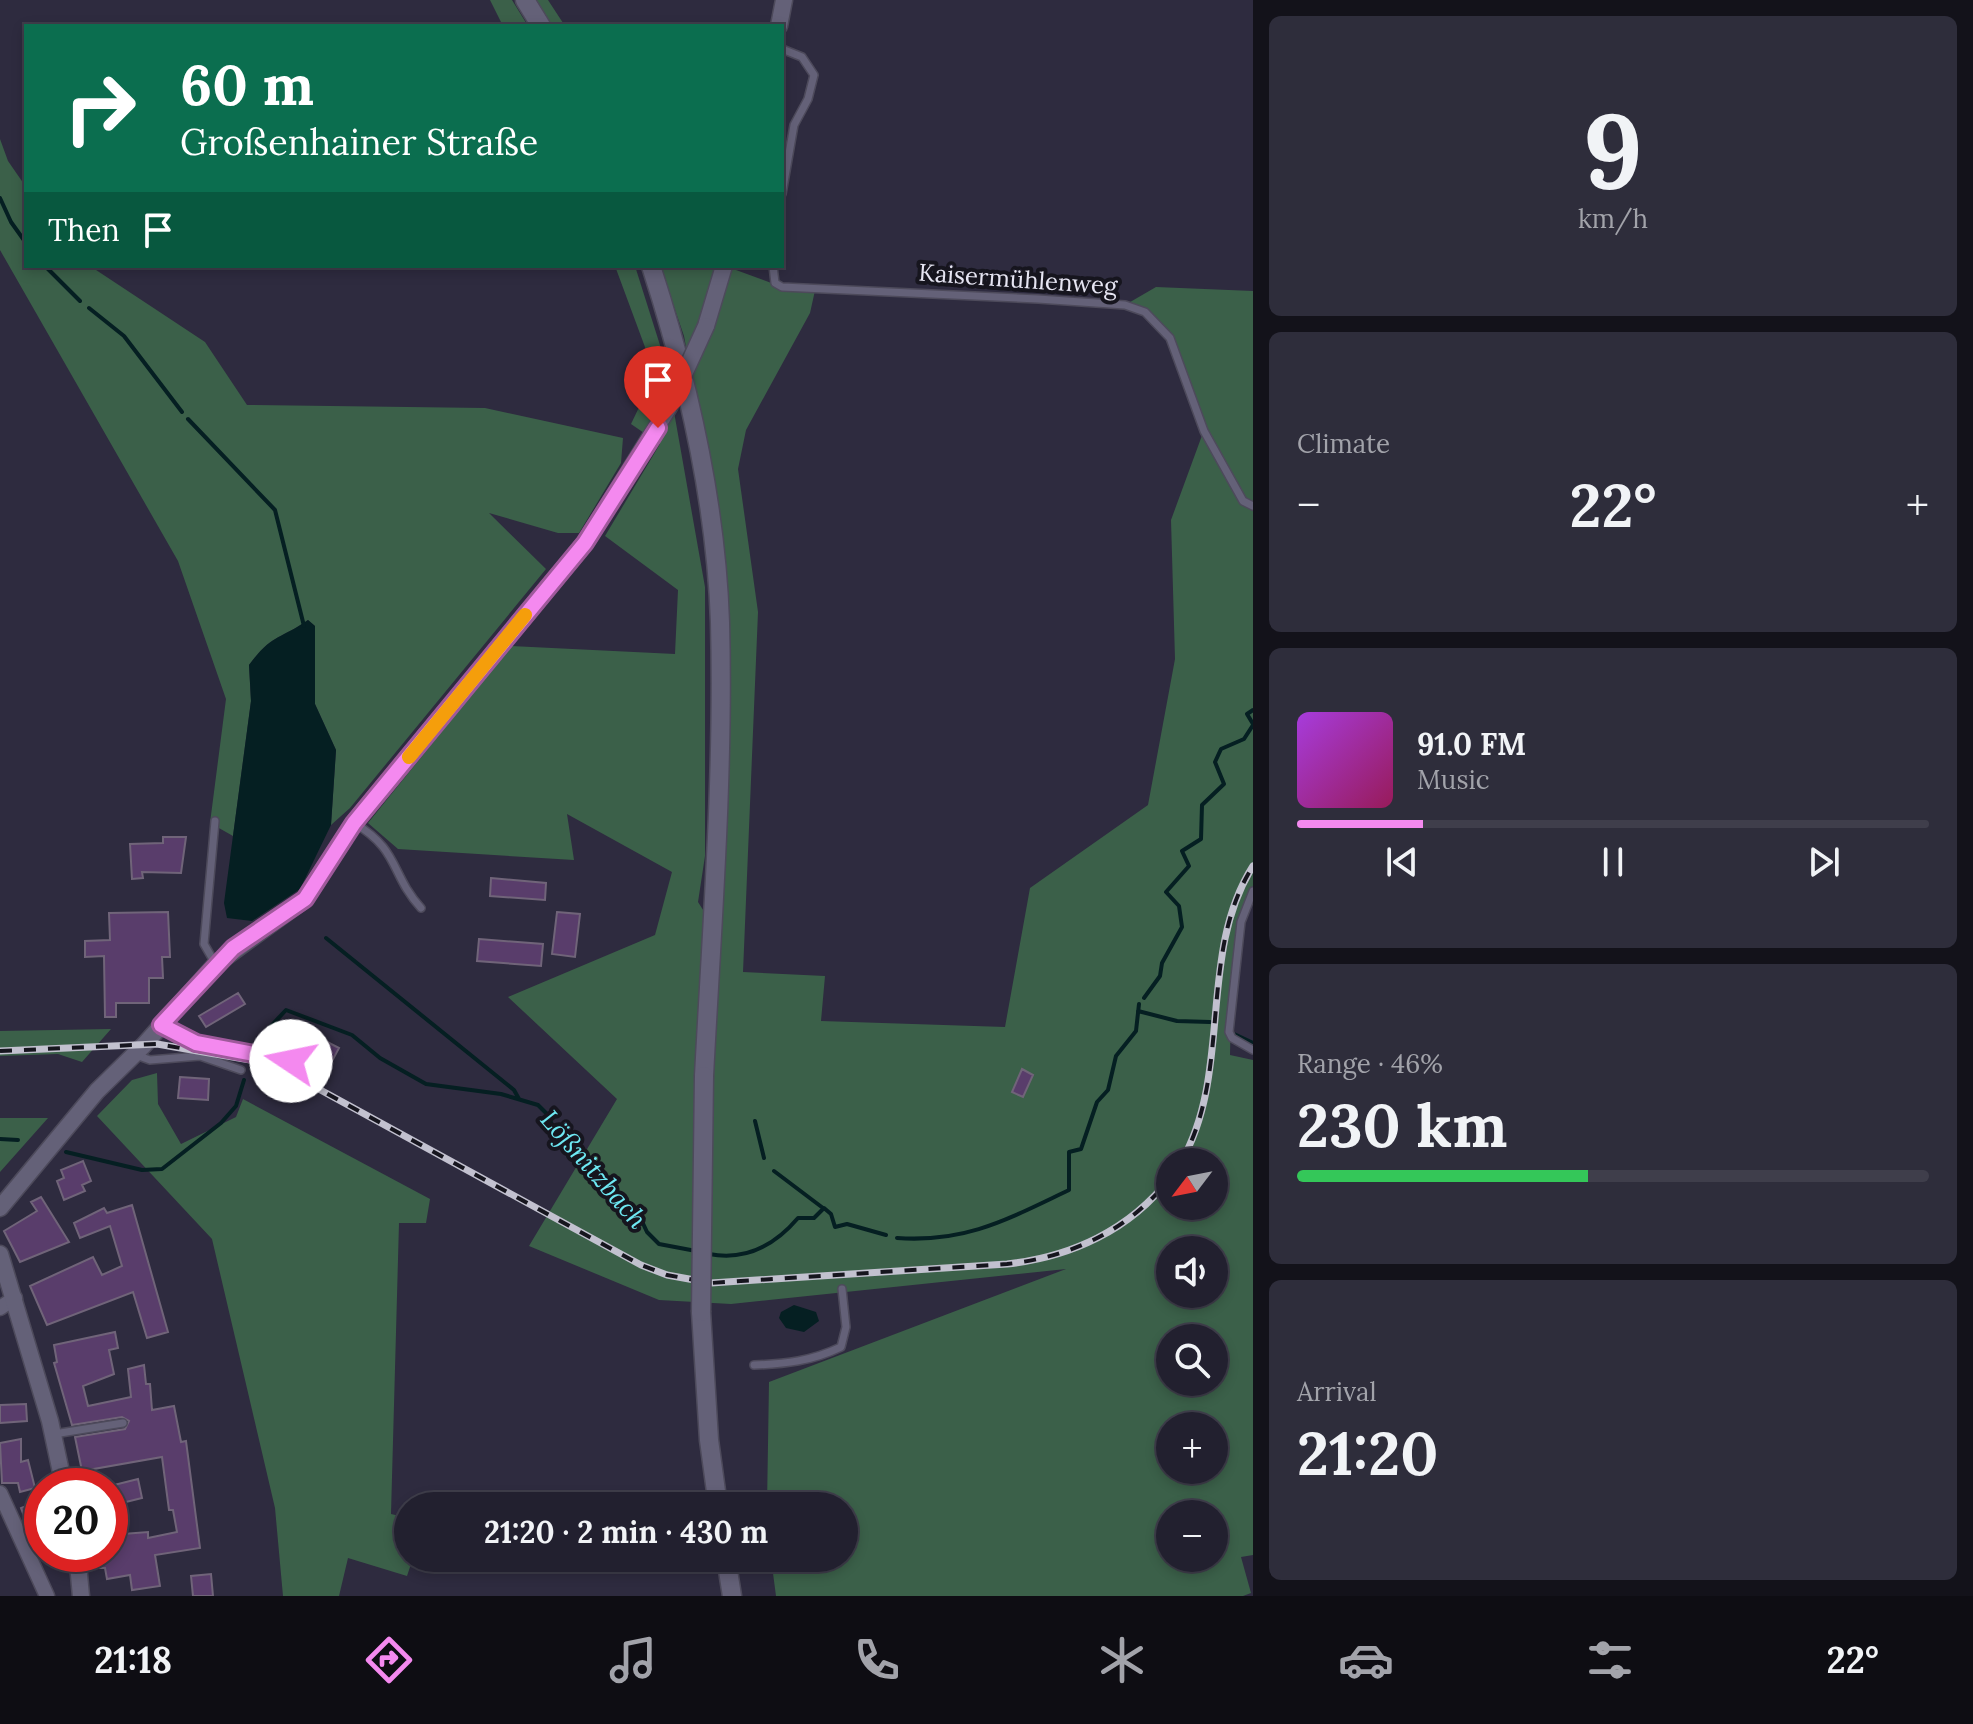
<!DOCTYPE html>
<meta charset="utf-8">
<style>
body{margin:0;font-family:Lora,serif;background:#2e2d3b;color:#f1f3f6;height:100vh;display:flex;flex-direction:column;font-size:30px;white-space:nowrap}
*{box-sizing:border-box;margin:0}
p{font-size:26px;color:#a2a3aa}
.icon{flex:none;width:44px;height:44px;fill:none;stroke:currentColor;stroke-width:2;stroke-linecap:round;stroke-linejoin:round}
.map{position:relative;flex:1;overflow:hidden}
.sheet{display:flex;flex-direction:column;gap:16px;padding:16px;background:#13121a;width:720px}
.sheet>*{flex:none}
.guide{position:absolute;left:24px;top:24px;width:760px;height:244px;border-radius:0px;box-shadow:0 4px 12px #0003,0 0 0 2px #3f3e4b;background:#0b6e4f;color:#fff;overflow:hidden}
.needle{width:52px;rotate:238deg}
.tools{position:absolute;left:1156px;top:1148px;display:grid;gap:16px}
.tools a{display:grid;place-items:center;width:72px;height:72px;border-radius:50%;background:#22202f;box-shadow:0 4px 12px #0003,0 0 0 2px #3f3e4b;font-size:40px}
.speed{position:absolute;left:24px;top:1468px;display:flex;gap:16px;font-size:40px;font-weight:700;text-align:center}
.speed>*{display:grid;place-content:center;width:104px;height:104px;border-radius:50%;background:#22202f;box-shadow:0 4px 12px #0003,0 0 0 2px #3f3e4b;line-height:1}
.speed .limit{border:12px solid #d22;background:#fff;color:#111}
.pin{position:absolute;display:grid;place-items:center;width:68px;height:68px;color:#fff;margin:-82px -34px;border-radius:50% 50% 50% 0;rotate:-45deg;box-shadow:0 0 8px #0007}
.pin .icon{rotate:45deg}
.me{position:absolute;width:88px;margin:-44px;rotate:281deg;stroke-linejoin:round;filter:drop-shadow(0 0 6px #0008)}
.turn{display:flex;align-items:center;gap:28px;height:168px;padding:0 24px;font-size:36px}
.turn .icon{width:104px;height:104px;stroke-width:2.5}
.turn b{display:block;font-size:56px;line-height:68px}
.then{display:flex;align-items:center;height:76px;padding:0 24px;background:#0003;gap:16px;font-size:30px}
.big{font-size:60px;font-weight:800;line-height:1.1}
.sheet .tile{flex:1;display:flex;flex-direction:column;justify-content:center;gap:12px;min-width:0;padding:0 28px;border-radius:12px;background:#2e2d3b}
.sheet .dial{align-items:center;gap:0}
.dial b{font-size:104px;line-height:1}
.song{display:flex;align-items:center;gap:24px}
.cover{width:96px;height:96px;border-radius:12px;background:linear-gradient(135deg,hsl(280 70% 55%),hsl(330 70% 35%))}
.played{height:8px;border-radius:4px;background:linear-gradient(90deg,#f489ef 20%,#3f3e4b 20%)}
.keys{display:flex;justify-content:space-around;direction:ltr}
.heat{display:flex;justify-content:space-between;align-items:center;font-size:44px;direction:ltr}
.charge{height:12px;border-radius:6px;background:linear-gradient(90deg,#34c759 46%,#3f3e4b 0)}
.trip{position:absolute;left:394px;top:1492px;width:464px;height:80px;border-radius:40px;background:#22202f;box-shadow:0 4px 12px #0003,0 0 0 2px #3f3e4b;font-weight:800;line-height:80px;text-align:center}
.tab-bar{display:flex;height:128px;justify-content:space-around;align-items:center;background:#0e0d13;color:#a2a3aa}
.tab-bar .icon{width:56px;height:56px}
.tab-bar .current{color:#f489ef}
.tab-bar b{font-size:36px;color:#f1f3f6}
main{display:flex;flex:1;min-height:0}
.map>svg:first-child{display:block}
.green{fill:#3b6049;fill-rule:evenodd}
.water{fill:#051f22}
.lines{fill:none;stroke-linecap:round;stroke-linejoin:round}
.stream{stroke:#051f22;stroke-width:4}
.building{fill:#593d6b;stroke:#706479;stroke-width:2}
.service-casing{stroke:#4d4a5b;stroke-width:10}
.minor-casing{stroke:#4d4a5b;stroke-width:17}
.tertiary-casing{stroke:#4d4a5b;stroke-width:19}
.secondary-casing{stroke:#4d4a5b;stroke-width:21}
.service{stroke:#646178;stroke-width:7}
.minor{stroke:#646178;stroke-width:14}
.tertiary{stroke:#646178;stroke-width:16}
.secondary{stroke:#646178;stroke-width:18}
.rail-casing{stroke:#c2c1cf;stroke-width:7}
.rail{stroke:#16151e;stroke-width:4;stroke-dasharray:12;stroke-linecap:butt}
.tertiary-bridge-casing{stroke:#4d4a5b;stroke-width:19;stroke-linecap:butt}
.secondary-bridge-casing{stroke:#4d4a5b;stroke-width:21;stroke-linecap:butt}
.tertiary-bridge{stroke:#646178;stroke-width:16}
.secondary-bridge{stroke:#646178;stroke-width:18}
.route-casing{stroke:#9f599b;stroke-width:20}
.route{stroke:#f489ef;stroke-width:14}
.slow{stroke:#f59e0b;stroke-width:14}
.labels{text-anchor:middle;dominant-baseline:central;stroke-width:8;stroke-linejoin:round;paint-order:stroke}
.street-label{font-size:24px;fill:#e6e5f2;stroke:#16151e}
.water-label{font-size:26px;font-style:italic;fill:#6ee9f4;stroke:#16151e}
</style>
<main>
<div class="map">
<svg width="1253" height="1596" viewBox="0 0 1253 1596">
<rect width="100%" height="100%" fill="#2e2b3f"/>
<path class="green" d="M490,0H512L528,26H503Z
M536,0H548L565,26H549Z
M0,139L8,161L26,187V266H90L205,342L247,405L485,408L623,438L621,463L579,533H558L489,513L546,569L350,808L331,825L336,750L315,704V626L308,620C279,640 272,634 249,665L251,701L233,836L210,823L226,699L178,561L0,250Z
M615,266H635L665,361L705,587V856L698,902L719,935L715,504L684,336L660,266H736V270L782,287L816,286L810,313L746,430L738,469L758,612L743,972L825,976L821,1021L1005,1027L1030,888L1148,805L1175,659L1171,520L1204,430C1186,384 1177,324 1125,305L1156,287L1253,291V889C1233,940 1231,1001 1230,1055L1253,1060V1555L1241,1557L1251,1593L1243,1596H776L771,1558H844V1506H767L769,1382L1066,1269L731,1304L659,1300L529,1246L617,1099L508,997L655,935L672,872L567,814L574,860L398,849L368,823L511,646L675,654L678,590L605,536L660,444L631,424L643,399L652,366ZM1170,1162H1214V1206H1170ZM1170,1250H1214V1294H1170ZM1170,1338H1214V1382H1170ZM1170,1426H1214V1470H1170ZM1170,1514H1214V1558H1170Z
M111,1029L82,1062L58,1054L0,1056V1031Z
M157,1073L158,1104L181,1144L236,1117L243,1099L430,1199L426,1223H399L391,1514L408,1518V1558H413L407,1576L348,1558L339,1596H283L275,1508L212,1239L97,1116L132,1080Z
M0,1118H48L0,1172Z"/>
<path class="water" d="M308,620L315,626V704L336,750L331,825L300,889L252,921L227,918L224,903L251,701L249,665C272,634 279,640 308,620Z
M794,1305L816,1312L819,1321L804,1332L786,1328L779,1318L781,1312Z"/>
<g class="lines">
<path class="stream" d="M0,198L11,222L26,243
M45,266L80,301
M89,308L124,336L182,412
M188,419L275,510L304,626
M1253,710L1247,714L1253,724
M326,938L514,1090L519,1099
M1144,998L1160,976L1162,963L1182,927L1179,906L1166,892L1189,866L1182,851L1201,839L1202,805L1224,784L1215,762L1221,749L1244,739L1253,725
M1138,1011L1177,1021L1210,1022
M1234,1034L1253,1043
M258,1048L270,1027L286,1010L352,1035L380,1058L426,1084L501,1094L538,1105L549,1116L553,1129L563,1130L616,1190L624,1204L640,1217L647,1232L659,1244L696,1251
M755,1121L764,1158
M0,1139L18,1140
M66,1152L142,1170L162,1169L221,1123L236,1106L244,1080
M774,1171L823,1208
M897,1238C966,1243 1008,1219 1069,1190V1152L1081,1149L1097,1102L1108,1090L1116,1056L1136,1031L1139,1004
M709,1254C745,1261 775,1245 798,1218H814L824,1208L831,1214L835,1227L847,1224L886,1235"/>
</g>
<path class="building" d="M163,837H186L181,873L142,872L143,878L132,879L130,844L163,843Z
M491,878L546,883L545,900L490,896Z
M168,912L170,957H162L163,978H149V1003H116V1017H105L104,956L85,957V941L110,940L109,913Z
M557,912L580,914L575,957L552,954Z
M479,939L543,944L541,966L477,961Z
M238,993L245,1004L206,1027L199,1016Z
M302,1029L339,1048L330,1065L303,1052L305,1048L293,1042Z
M1022,1069L1033,1075L1023,1097L1012,1092Z
M180,1077L209,1079L208,1100L178,1098Z
M83,1161L91,1181L82,1185L85,1191L64,1200L57,1181L64,1178L61,1170Z
M41,1197L69,1242L20,1262L4,1231L37,1211L31,1202Z
M132,1205L168,1332L147,1338L133,1292L47,1325L30,1286L93,1257L102,1275L122,1266L110,1226L80,1238L74,1223L104,1208L107,1213Z
M115,1332L118,1348L109,1350L114,1374L83,1386L88,1406L131,1397L128,1369L144,1365L146,1384H150L152,1410L174,1406L181,1442L186,1441L200,1548L155,1555L160,1586L132,1590L130,1575L107,1579L105,1568H100L98,1554H110V1535L148,1532V1538L177,1532L173,1510H169L162,1457L82,1471L75,1437L125,1429L129,1421L122,1417L72,1425L54,1363L57,1362L54,1345Z
M26,1404L27,1421L0,1423V1405Z
M21,1439V1462L28,1460L35,1488L20,1492L18,1483H2L0,1443Z
M138,1479L142,1498L110,1506V1486Z
M31,1504L40,1530L30,1532L21,1508Z
M211,1574L213,1596H193L191,1576Z"/>
<g class="lines">
<defs>
<path id="service" d="M782,49L802,57L814,75L808,99L794,125L782,194
M773,266L775,283L782,287L1038,299L1125,305L1145,312L1170,338L1204,431L1243,501L1253,506
M215,821L204,944L215,963
M354,823C400,850 390,874 421,908
M1253,891L1241,922L1229,1032L1232,1038L1253,1050
M163,1026L196,1043L291,1061
M136,1055L150,1060L200,1056L241,1070
M754,1365C785,1364 812,1361 841,1347L846,1327L842,1289
M54,1434L123,1423"/>
<path id="minor" d="M0,1308L15,1298
M0,1493L47,1596"/>
<path id="tertiary" d="M779,26L784,0
M706,326L724,266
M0,1208L97,1091L144,1045L216,964L305,899L354,823L585,543L669,407
M0,1254L50,1421L64,1486
M77,1554L81,1596"/>
<path id="secondary" d="M525,0L541,26
M651,266C688,380 716,502 720,622C724,773 712,925 704,1076
M701,1312L709,1440L718,1506
M726,1558L732,1596"/>
</defs>
<use href="#service" class="service-casing"/>
<use href="#minor" class="minor-casing"/>
<use href="#tertiary" class="tertiary-casing"/>
<use href="#secondary" class="secondary-casing"/>
<use href="#service" class="service"/>
<use href="#minor" class="minor"/>
<use href="#tertiary" class="tertiary"/>
<use href="#secondary" class="secondary"/>
<defs>
<path id="rail" d="M0,1051L157,1044L256,1061L315,1087L641,1265L667,1275L711,1283L1007,1264C1071,1257 1130,1230 1170,1178
M1181,1162C1233,1072 1197,954 1253,866"/>
</defs>
<use href="#rail" class="rail-casing"/>
<use href="#rail" class="rail"/>
<defs>
<path id="tertiary-bridge" d="M669,407L706,326"/>
<path id="secondary-bridge" d="M701,1312L704,1076"/>
</defs>
<use href="#tertiary-bridge" class="tertiary-bridge-casing"/>
<use href="#secondary-bridge" class="secondary-bridge-casing"/>
<use href="#tertiary-bridge" class="tertiary-bridge"/>
<use href="#secondary-bridge" class="secondary-bridge"/>
</g>
<g class="lines">
<defs>
<path id="route" d="M291,1061L196,1043L161,1025L233,948L305,899L354,823L585,543L658,428"/>
</defs>
<use href="#route" class="route-casing"/>
<use href="#route" class="route"/>
<path class="slow" d="M409,757L525,615"/>
</g>
<g class="labels">
<g class="street-label">
<text transform="translate(1018 279) rotate(4)">Kaisermühlenweg</text>
</g>
<g class="water-label">
<text transform="translate(594 1169) rotate(49)">Lößnitzbach</text>
</g>
</g>
</svg>
<div class="tools">
<a><svg class="needle" viewBox="-14 -14 28 28"><path d="M0-13l5 13h-10z" fill="#e53935"/><path d="M0 13l5-13h-10z" fill="#a2a3aa"/></svg></a>
<a><svg class="icon" aria-label="sound" viewBox="0 0 24 24"><path d="M4 9h4l5-4v14l-5-4H4zM17 9q2 3 0 6"/></svg></a>
<a><svg class="icon" aria-label="search" viewBox="0 0 24 24"><circle cx="10" cy="10" r="6"/><path d="M15 15l6 6"/></svg></a>
<a>+</a>
<a>−</a>
</div>
<div class="speed"><div class="limit">20</div></div>
<div class="pin" style="left:658px;top:428px;background:#d93025"><svg class="icon" aria-label="arrive" viewBox="0 0 24 24"><path d="M6 21V4h12l-3 4 3 4H6"/></svg></div>
<svg class="me" style="left:291px;top:1061px" viewBox="-20 -20 40 40"><circle r="19" fill="#fff"/><path d="M0-13L10 11 0 6-10 11z" fill="#f489ef"/></svg>
<div class="trip">21:20 · 2 min · 430 m</div>
<div class="guide">
<div class="turn"><svg class="icon" aria-label="right" viewBox="0 0 24 24"><path d="M7 20v-9h11M14 6l5 5-5 5"/></svg><div><b>60 m</b>Großenhainer Straße</div></div>
<div class="then">Then<svg class="icon" aria-label="arrive" viewBox="0 0 24 24"><path d="M6 21V4h12l-3 4 3 4H6"/></svg></div>
</div>
</div>
<section class="sheet">
<div class="tile dial"><b>9</b><p>km/h</p></div>
<div class="tile"><p>Climate</p>
<div class="heat"><a>−</a><b class="big">22°</b><a>+</a></div>
</div>
<div class="tile">
<div class="song"><i class="cover"></i><div><b>91.0 FM</b><p>Music</p></div></div>
<div class="played"></div>
<div class="keys"><svg class="icon" aria-label="previous" viewBox="0 0 24 24"><path d="M18 5L8 12l10 7zM5 5v14"/></svg><svg class="icon" aria-label="pause" viewBox="0 0 24 24"><path d="M8 5v14M16 5v14"/></svg><svg class="icon" aria-label="next" viewBox="0 0 24 24"><path d="M6 5l10 7-10 7zM19 5v14"/></svg></div>
</div>
<div class="tile"><p>Range · 46%</p><b class="big">230 km</b><div class="charge"></div></div>
<div class="tile"><p>Arrival</p><b class="big">21:20</b></div>
</section>
</main>
<nav class="tab-bar">
<b>21:18</b>
<svg class="icon current" aria-label="directions" viewBox="0 0 24 24"><path d="M12 3l9 9-9 9-9-9zM9 14v-3h6M13 9l2 2-2 2"/></svg>
<svg class="icon" aria-label="music" viewBox="0 0 24 24"><path d="M9 18V5l10-2v13"/><circle cx="6" cy="18" r="3"/><circle cx="16" cy="16" r="3"/></svg>
<svg class="icon" aria-label="phone" viewBox="0 0 24 24"><path d="M5 4h4l2 5-3 2q2 4 5 5l2-3 5 2v4C11 20 4 13 5 4z"/></svg>
<svg class="icon" aria-label="climate" viewBox="0 0 24 24"><path d="M12 3v18M4 7l16 10M4 17L20 7"/></svg>
<svg class="icon" aria-label="car" viewBox="0 0 24 24"><path d="M5 17H2v-5l4-1 3-4h7l3 4 3 1v5h-3M9 17h6M6 11h13"/><circle cx="7" cy="17" r="2"/><circle cx="17" cy="17" r="2"/></svg>
<svg class="icon" aria-label="filters" viewBox="0 0 24 24"><path d="M4 7h16M4 17h16"/><circle cx="9" cy="7" r="2"/><circle cx="15" cy="17" r="2"/></svg>
<b>22°</b>
</nav>
